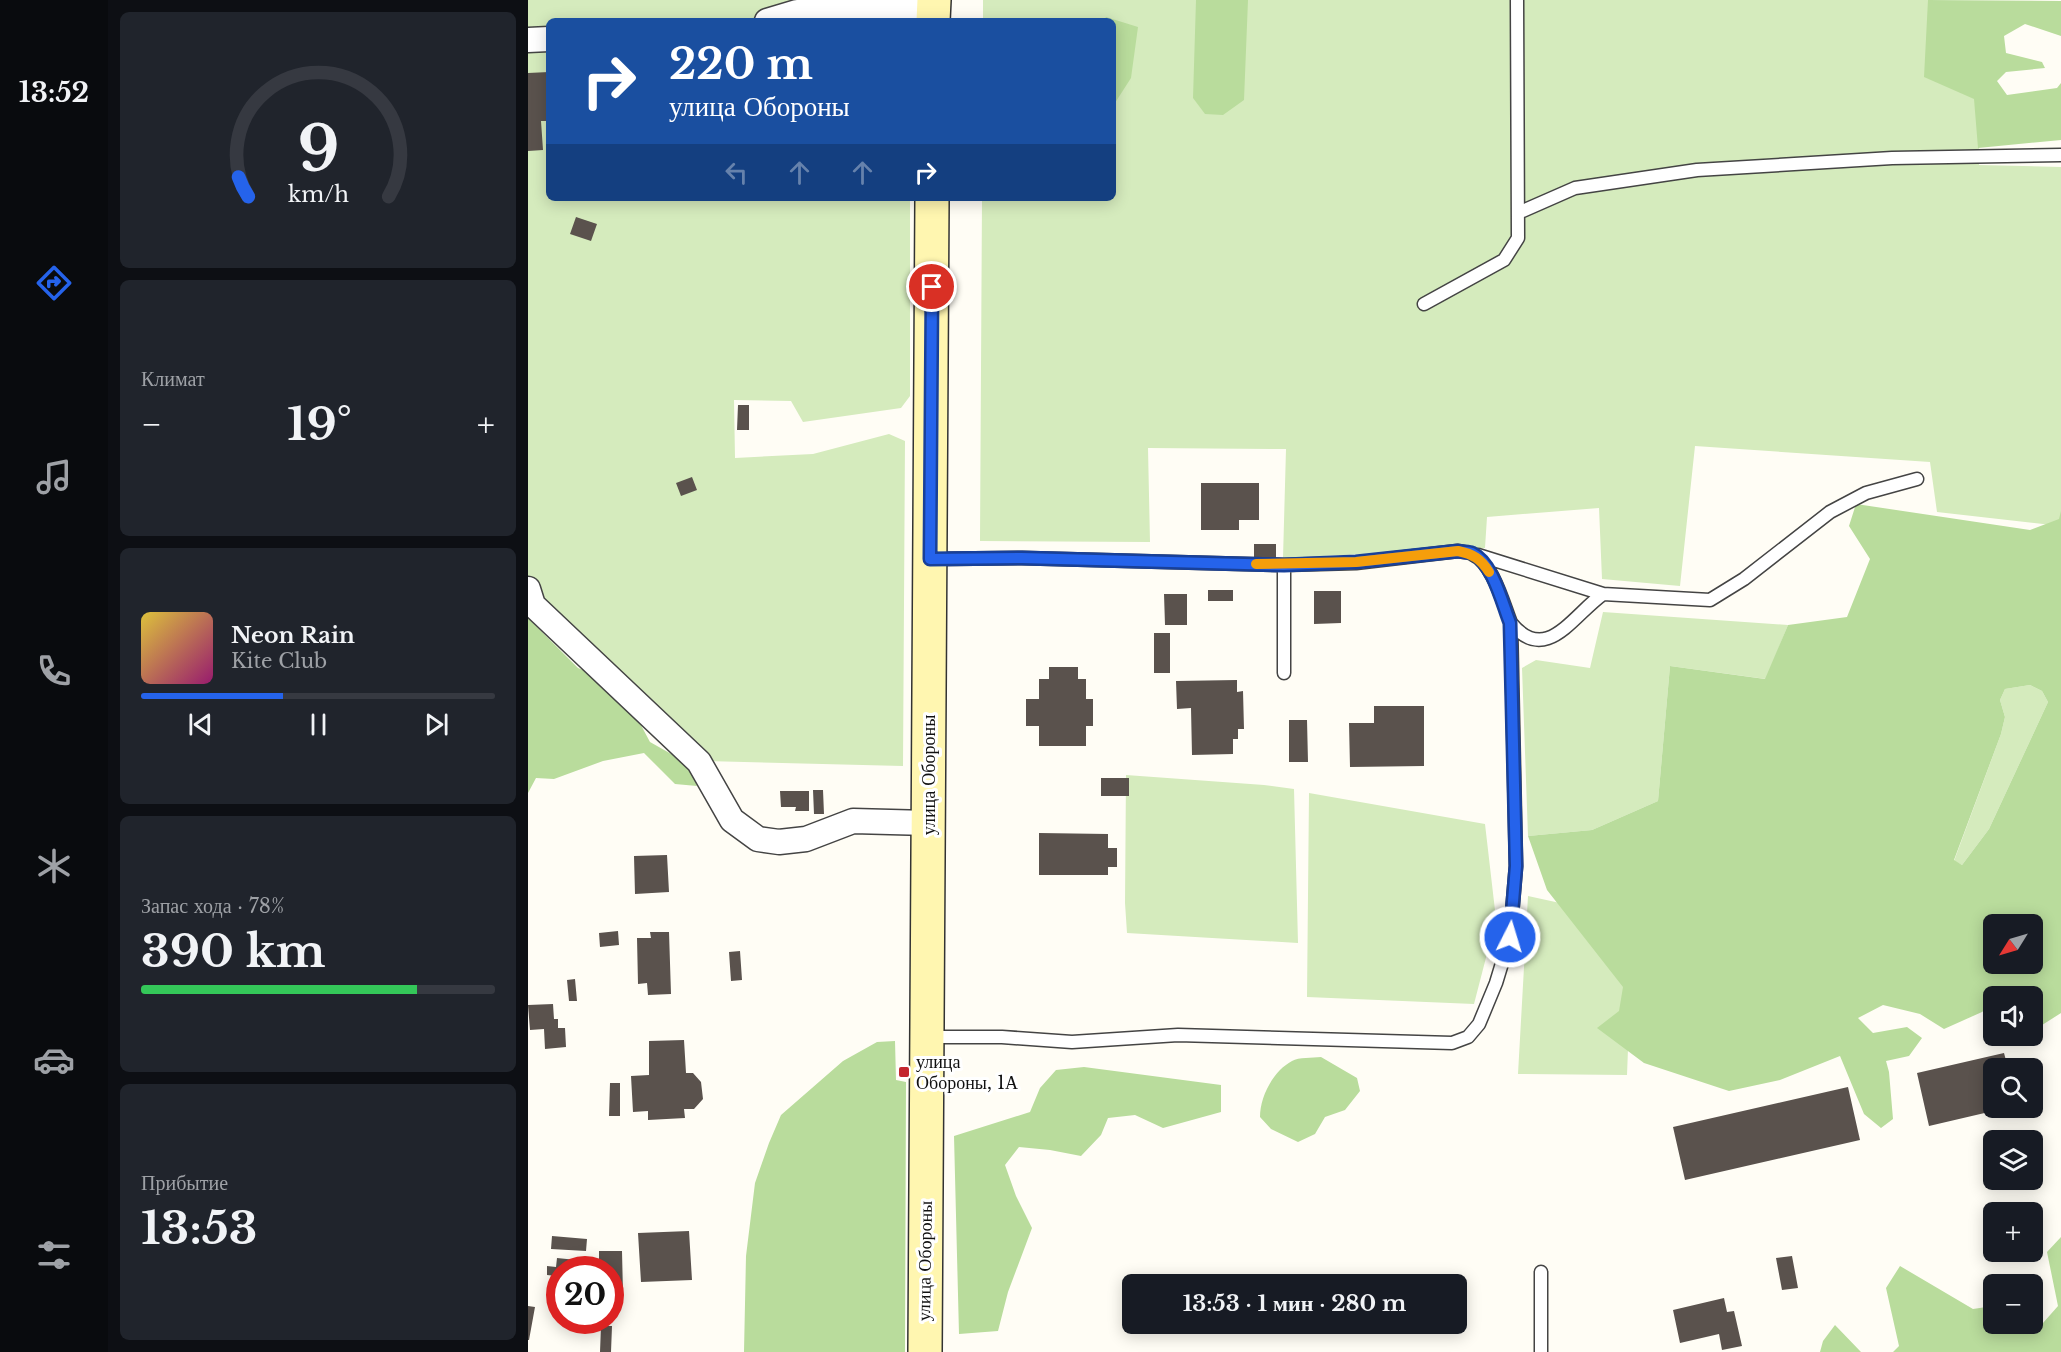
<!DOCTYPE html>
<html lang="ru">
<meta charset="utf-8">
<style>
body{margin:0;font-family:"Libre Baskerville",serif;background:#20242c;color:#f1f3f6;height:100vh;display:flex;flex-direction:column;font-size:22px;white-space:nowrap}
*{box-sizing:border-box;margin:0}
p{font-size:20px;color:#9ea1a6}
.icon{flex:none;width:33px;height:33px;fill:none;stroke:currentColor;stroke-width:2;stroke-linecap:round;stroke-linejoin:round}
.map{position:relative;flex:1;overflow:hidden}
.details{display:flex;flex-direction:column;gap:12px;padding:12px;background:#0d0f14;width:420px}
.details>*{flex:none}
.hud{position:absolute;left:18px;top:18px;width:570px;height:183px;border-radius:9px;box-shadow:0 3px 15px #0003;background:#1a4fa0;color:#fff;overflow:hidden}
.needle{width:39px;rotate:233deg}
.tools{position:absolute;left:1455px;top:914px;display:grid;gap:12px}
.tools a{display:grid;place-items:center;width:60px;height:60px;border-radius:9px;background:#171b24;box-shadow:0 3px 15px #0003;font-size:30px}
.speed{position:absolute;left:18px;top:1256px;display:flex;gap:12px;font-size:30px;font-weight:700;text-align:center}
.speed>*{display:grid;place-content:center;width:78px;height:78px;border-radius:50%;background:#171b24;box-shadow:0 3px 15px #0003;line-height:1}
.speed .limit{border:9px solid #d22;background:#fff;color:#111}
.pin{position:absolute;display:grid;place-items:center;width:51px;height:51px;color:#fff;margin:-26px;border:3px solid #fff;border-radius:50%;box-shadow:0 2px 6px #0007}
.me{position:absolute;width:66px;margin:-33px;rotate:5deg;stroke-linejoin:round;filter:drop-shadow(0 0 4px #0008)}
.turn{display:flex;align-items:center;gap:21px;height:126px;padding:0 24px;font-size:27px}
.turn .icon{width:78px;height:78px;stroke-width:2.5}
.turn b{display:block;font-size:42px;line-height:51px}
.lanes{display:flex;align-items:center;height:57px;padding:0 24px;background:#0003;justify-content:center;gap:30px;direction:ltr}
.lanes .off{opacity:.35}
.big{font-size:45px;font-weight:700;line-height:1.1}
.details .tile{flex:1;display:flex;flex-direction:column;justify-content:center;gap:9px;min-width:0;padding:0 21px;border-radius:9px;background:#20242c}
.details .dial{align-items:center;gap:0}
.dial svg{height:156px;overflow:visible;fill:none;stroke:#363941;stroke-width:7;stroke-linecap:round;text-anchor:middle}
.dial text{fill:#f1f3f6;stroke:none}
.song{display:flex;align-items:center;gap:18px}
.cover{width:72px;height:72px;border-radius:9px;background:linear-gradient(135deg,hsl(50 70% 55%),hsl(320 70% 35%))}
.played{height:6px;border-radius:3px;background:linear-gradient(90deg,#2563eb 40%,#363941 40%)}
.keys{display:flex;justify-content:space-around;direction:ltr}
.heat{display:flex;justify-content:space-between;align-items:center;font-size:33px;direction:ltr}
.charge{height:9px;border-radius:4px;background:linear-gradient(90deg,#34c759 78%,#363941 0)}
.trip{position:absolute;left:594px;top:1274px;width:345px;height:60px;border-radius:9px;background:#171b24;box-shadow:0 3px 15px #0003;font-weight:700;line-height:60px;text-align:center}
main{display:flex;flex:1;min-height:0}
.tab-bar{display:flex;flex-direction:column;width:108px;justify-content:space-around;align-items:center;background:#090b0e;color:#9ea1a6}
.tab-bar .icon{width:42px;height:42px}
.tab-bar .selected{color:#2563eb}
.tab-bar b{font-size:27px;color:#f1f3f6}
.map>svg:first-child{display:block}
.green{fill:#d5ebbd}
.forest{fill:#b9dc9c;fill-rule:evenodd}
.building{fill:#5a524d}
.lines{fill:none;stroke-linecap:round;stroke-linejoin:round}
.lane-casing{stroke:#444;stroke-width:15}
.street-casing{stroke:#444;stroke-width:27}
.secondary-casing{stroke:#333;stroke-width:36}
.lane{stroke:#fff;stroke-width:12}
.street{stroke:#fff;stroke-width:24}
.secondary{stroke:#fff6b0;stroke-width:33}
.route-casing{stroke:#184099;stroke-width:15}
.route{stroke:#2563eb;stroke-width:10}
.slow{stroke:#f59e0b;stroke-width:10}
.poi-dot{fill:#c4262e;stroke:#fff;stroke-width:2}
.labels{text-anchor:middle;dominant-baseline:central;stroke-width:6;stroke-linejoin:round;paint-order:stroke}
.street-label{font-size:18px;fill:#111;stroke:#fff}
.poi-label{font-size:18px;fill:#111;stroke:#fff;text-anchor:start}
</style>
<main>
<nav class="tab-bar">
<b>13:52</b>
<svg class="icon selected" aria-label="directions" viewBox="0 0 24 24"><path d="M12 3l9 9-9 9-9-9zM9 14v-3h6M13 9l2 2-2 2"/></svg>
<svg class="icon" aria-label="music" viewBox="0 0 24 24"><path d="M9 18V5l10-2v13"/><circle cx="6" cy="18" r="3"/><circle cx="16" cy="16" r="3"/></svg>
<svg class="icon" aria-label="phone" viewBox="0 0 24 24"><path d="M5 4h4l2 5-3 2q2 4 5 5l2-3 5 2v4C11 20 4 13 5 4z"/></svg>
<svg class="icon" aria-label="climate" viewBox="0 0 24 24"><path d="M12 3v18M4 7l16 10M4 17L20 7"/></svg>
<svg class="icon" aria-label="car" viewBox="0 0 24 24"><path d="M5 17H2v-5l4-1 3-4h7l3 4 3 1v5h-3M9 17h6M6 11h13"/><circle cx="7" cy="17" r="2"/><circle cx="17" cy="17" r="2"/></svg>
<svg class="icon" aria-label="filters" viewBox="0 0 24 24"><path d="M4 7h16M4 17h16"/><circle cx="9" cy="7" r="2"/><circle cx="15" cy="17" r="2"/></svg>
</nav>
<section class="details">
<div class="tile dial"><svg viewBox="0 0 100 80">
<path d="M14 69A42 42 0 1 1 86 69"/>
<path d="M14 69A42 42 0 0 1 9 59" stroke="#2563eb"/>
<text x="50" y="56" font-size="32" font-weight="700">9</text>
<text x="50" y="72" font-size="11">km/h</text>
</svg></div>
<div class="tile"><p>Климат</p>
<div class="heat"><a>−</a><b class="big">19°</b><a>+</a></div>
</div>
<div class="tile">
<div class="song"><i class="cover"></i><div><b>Neon Rain</b><p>Kite Club</p></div></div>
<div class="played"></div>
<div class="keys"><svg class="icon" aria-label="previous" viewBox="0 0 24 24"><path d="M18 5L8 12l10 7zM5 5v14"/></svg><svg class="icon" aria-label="pause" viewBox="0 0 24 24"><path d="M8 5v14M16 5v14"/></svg><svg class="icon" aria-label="next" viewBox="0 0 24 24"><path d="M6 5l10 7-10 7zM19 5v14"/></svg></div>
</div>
<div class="tile"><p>Запас хода · 78%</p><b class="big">390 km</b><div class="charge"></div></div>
<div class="tile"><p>Прибытие</p><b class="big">13:53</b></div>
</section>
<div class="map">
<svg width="1533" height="1352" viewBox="0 0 1533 1352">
<rect width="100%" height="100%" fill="#fffdf5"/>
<path class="green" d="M0,0H382V21H21V198H382V396L373,408L275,422L263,401L206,400L207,458L285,454L361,434L377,441L375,766L177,761L0,614Z
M455,0H1403L1452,40L1451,165L1533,167V526L1409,512L1402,462L1167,446L1152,586L1074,579L1071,508L959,517L957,548L755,558L758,449L620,448L622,542L452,541L454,198H585V21H455Z
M1075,612L1260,625L1238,679L1142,666L1130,801L1064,830L1000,836L994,668L1008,660L1062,668Z
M1502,685L1514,691L1520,702L1461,829L1434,865L1426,861L1473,734L1477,717L1472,700L1477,689Z
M598,775L736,785L766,789L770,943L599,933L597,903Z
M781,793L957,824L968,919L946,1004L779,997Z
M1000,896L1105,919L1099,1075L990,1074Z"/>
<path class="forest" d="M668,0H720L716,100L695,115L677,114L665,98Z
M1400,0L1533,1V36L1497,24L1476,36L1478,53L1514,62L1517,68L1478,72L1469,81L1479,95L1529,88L1533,83V140L1450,148L1446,99L1396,77Z
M578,17L610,27L603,78L585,106V21H576Z
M1328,504L1502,530L1531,519L1533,511V1013L1511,1027L1505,1026L1504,996H1484L1483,993L1478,996H1466L1465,1004L1454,1012L1416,1029L1392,1014L1355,1005L1330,1018L1345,1033L1379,1027L1394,1038L1381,1056L1358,1061L1361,1072L1365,1119L1353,1128L1336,1114L1312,1056L1252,1080L1201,1091L1116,1063L1069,1028L1091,1011L1095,987L1019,890L1000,836L1064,830L1130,801L1142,666L1237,679L1260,625L1319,617L1342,559L1321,526ZM1502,685L1514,691L1520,702L1461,829L1434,865L1426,860L1473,734L1477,717L1472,700L1477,689ZM1466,924H1504V963H1466Z
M0,618L50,668L75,678L107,714L122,742L161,764L169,786L147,784L116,753L75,761L26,779L8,778L0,793Z
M367,1041L368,1080L378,1082L377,1352H216L218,1256L227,1183L241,1143L253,1115L315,1061L349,1042Z
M793,1057L829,1078L832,1091L817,1110L797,1117L787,1134L770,1142L743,1129L732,1117C732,1097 745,1071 764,1061C771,1057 784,1058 793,1057Z
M556,1067L693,1085V1112L635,1128L607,1115L580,1118L573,1135L553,1156L522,1150L491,1147L477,1165L488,1196L504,1228L480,1292L470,1331L431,1334L426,1136L502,1112L512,1088L528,1070Z
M1533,1237V1352H1365L1371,1346L1358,1288L1372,1266L1445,1309L1465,1306L1466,1323H1504L1505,1317L1515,1323L1530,1306L1519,1252Z
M1307,1325L1333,1352H1292L1295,1341Z"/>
<path class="building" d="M21,72V121H13L15,150L0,151V73Z
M48,217L69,224L63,241L42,234Z
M210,405H221V430H209Z
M164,477L169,490L153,496L148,483Z
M673,483H731V520H711V530H673Z
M726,544H748V561L726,562Z
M680,590H705V601H680Z
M786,591H813V623L786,624Z
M636,594H659V625H637Z
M626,633H642V673H626Z
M521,667H550V679H558V699H565V726H558V746H511V726H498V699H511V679H521Z
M709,680V692L715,691L716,729H710V739H705V754L664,755L663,708L649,709L648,681Z
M846,706H896V766L822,767L821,723H846Z
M761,720H779L780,762H761Z
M573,778H601V796H573Z
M285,790H295L296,814H286Z
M252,791H281V811H267L268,807H253Z
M511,833L580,834V848H589V867H580V875H511Z
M139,855L141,892L107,894L106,856Z
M90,931L91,945L72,947L71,933Z
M122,932H141L143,994L120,995L119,983L110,984L109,938H123Z
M212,951L214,980L203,981L201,952Z
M47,979L49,1001H41L39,980Z
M25,1004L26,1019H30V1028H37L38,1047L17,1049L16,1029L2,1030L0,1005Z
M156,1040L158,1073H165L173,1082L175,1099L166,1109H156L157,1118L120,1120V1111L105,1112L103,1076L121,1075V1041Z
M1476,1053L1480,1068H1466V1107L1478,1108L1401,1126L1389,1073Z
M82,1083H92V1116H81Z
M1320,1087L1332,1140L1157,1180L1145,1127Z
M161,1231L164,1280L113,1282L110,1233Z
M24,1236L59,1239L58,1251L23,1249Z
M71,1251H94L95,1294H84L82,1269H71Z
M1264,1256L1270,1288L1254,1290L1248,1258Z
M29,1258L58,1261V1269H32V1293H26L28,1276L19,1275V1266L28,1267Z
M1196,1298L1199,1312L1206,1311L1214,1346L1194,1350L1191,1334L1152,1343L1145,1310Z
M0,1306L7,1307L1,1340H0Z
M73,1326H84L83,1352H72Z"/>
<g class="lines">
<defs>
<path id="lane" d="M990,213L1047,188L1169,170L1364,158L1533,155
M896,304L976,260L990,238L989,0
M950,555L1075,594
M756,565V673
M983,623C1018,666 1045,615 1075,594L1182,600L1216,579L1302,512L1338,493L1389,479
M400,1037H474L544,1042L650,1035L924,1043L940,1037L951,1024L968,983L982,937L988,866L983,623C975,603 965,563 944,554C941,552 934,552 930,551L828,563L756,565L494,558L403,559
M1013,1272V1352"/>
<path id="street" d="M239,21L269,12H405
M0,40L21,39
M0,589L5,605L171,762L204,820L230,839L251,842L278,839L325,821L400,823"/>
<path id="secondary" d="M405,21L406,0
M397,1352L404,198"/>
</defs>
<use href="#lane" class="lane-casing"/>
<use href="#street" class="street-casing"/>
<use href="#secondary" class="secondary-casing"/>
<use href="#lane" class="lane"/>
<use href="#street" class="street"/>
<use href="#secondary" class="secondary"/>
</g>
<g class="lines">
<defs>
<path id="route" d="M404,287L402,559L494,558L756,565L828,562L930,551C934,552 941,552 944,553C965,563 974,603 982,623L988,866L982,937"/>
</defs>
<use href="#route" class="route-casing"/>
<use href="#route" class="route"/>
<path class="slow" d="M728,564L828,562L930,551C945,554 953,559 961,572"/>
</g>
<rect class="poi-dot" x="370" y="1066" width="12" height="12" rx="3"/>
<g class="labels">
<g class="street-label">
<text transform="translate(401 775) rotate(-90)">улица Обороны</text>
<text transform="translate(397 1261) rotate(-89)">улица Обороны</text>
</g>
<g class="poi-label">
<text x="388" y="1062">улица<tspan x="388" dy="21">Обороны, 1А</tspan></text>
</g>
</g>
</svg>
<div class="tools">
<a><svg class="needle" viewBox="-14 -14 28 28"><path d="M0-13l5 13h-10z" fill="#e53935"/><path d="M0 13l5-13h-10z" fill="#9ea1a6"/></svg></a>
<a><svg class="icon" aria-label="sound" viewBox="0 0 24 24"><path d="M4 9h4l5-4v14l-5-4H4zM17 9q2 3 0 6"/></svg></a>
<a><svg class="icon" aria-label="search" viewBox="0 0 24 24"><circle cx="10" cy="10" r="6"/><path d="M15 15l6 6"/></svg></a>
<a><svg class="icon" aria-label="layers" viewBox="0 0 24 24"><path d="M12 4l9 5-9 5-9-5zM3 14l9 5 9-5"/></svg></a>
<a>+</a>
<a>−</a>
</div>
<div class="speed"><div class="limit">20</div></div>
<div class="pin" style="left:404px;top:287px;background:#d93025"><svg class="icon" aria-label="arrive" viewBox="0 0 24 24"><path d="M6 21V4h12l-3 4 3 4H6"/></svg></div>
<svg class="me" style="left:982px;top:937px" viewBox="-20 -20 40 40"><circle r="17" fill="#2563eb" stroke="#fff" stroke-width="3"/><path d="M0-11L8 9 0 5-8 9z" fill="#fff"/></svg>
<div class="trip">13:53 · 1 мин · 280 m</div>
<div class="hud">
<div class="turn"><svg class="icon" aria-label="right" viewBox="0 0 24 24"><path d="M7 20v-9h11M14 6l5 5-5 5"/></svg><div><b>220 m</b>улица Обороны</div></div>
<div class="lanes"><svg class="icon off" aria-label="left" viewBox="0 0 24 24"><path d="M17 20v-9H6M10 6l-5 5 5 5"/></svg><svg class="icon off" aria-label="ahead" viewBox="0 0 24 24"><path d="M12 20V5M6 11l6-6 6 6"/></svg><svg class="icon off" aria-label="ahead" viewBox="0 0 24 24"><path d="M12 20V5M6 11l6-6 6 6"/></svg><svg class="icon" aria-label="right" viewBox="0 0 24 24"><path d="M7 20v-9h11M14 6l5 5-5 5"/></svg></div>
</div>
</div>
</main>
